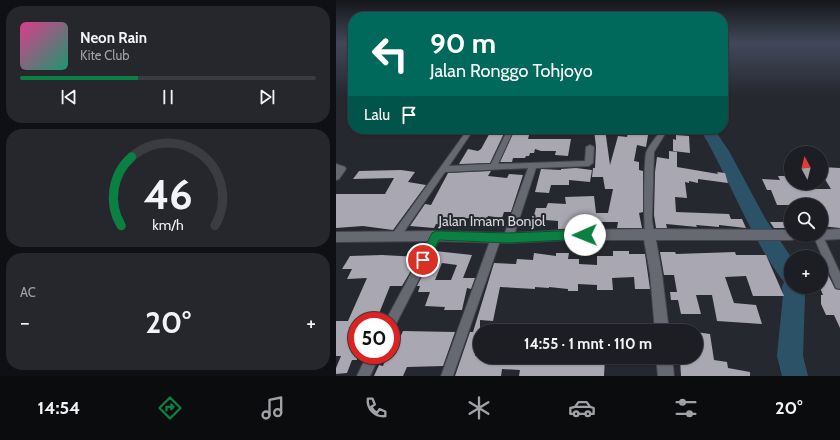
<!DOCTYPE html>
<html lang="id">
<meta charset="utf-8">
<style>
body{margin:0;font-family:Cabin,sans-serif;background:#25272c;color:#f1f3f6;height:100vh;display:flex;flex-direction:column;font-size:15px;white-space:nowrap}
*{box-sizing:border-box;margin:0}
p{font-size:13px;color:#a0a2a6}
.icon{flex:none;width:22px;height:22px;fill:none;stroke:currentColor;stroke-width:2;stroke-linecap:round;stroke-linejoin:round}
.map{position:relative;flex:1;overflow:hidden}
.sheet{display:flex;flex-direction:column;gap:6px;padding:6px;background:#0f1014;width:336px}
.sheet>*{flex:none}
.hud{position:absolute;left:12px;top:12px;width:380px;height:122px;border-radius:16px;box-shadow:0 1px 3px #0004,0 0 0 1px #3a3c41;background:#00695c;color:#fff;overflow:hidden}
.needle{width:26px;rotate:353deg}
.tools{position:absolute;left:448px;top:146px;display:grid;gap:8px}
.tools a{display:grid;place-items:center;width:44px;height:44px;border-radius:50%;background:#1c1e24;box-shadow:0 1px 3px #0004,0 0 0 1px #3a3c41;font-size:20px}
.speed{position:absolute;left:12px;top:312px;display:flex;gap:8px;font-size:20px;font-weight:700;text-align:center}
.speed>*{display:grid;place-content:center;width:52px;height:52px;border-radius:50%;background:#1c1e24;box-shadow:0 1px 3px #0004,0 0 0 1px #3a3c41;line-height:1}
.speed .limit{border:6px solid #d22;background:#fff;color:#111}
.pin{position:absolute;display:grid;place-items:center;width:34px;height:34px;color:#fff;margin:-17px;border:2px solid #fff;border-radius:50%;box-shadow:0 1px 4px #0007}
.me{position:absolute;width:44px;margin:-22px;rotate:269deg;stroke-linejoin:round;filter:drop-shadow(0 0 3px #0008)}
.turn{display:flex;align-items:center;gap:14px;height:84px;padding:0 16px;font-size:18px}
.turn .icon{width:52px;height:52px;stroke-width:2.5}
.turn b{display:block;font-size:28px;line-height:34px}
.then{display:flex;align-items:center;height:38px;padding:0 16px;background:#0003;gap:8px;font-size:15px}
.big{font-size:30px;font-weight:700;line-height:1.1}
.sheet .widget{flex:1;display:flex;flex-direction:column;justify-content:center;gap:6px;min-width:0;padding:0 14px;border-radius:16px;background:#25272c}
.sheet .dial{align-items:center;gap:0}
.dial svg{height:104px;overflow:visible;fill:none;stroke:#3a3c41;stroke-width:7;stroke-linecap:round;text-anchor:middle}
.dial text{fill:#f1f3f6;stroke:none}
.song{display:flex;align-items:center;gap:12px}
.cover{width:48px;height:48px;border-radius:6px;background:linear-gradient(135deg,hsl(330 70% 55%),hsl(160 70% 35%))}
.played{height:4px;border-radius:2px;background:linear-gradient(90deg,#0b8043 40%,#3a3c41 40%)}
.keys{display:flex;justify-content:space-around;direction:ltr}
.heat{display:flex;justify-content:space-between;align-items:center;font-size:22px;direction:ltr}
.trip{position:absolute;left:137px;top:324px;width:230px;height:40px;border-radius:20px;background:#1c1e24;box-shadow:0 1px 3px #0004,0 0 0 1px #3a3c41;font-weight:700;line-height:40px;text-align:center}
.dock{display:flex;height:64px;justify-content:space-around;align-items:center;background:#0b0c0e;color:#a0a2a6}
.dock .icon{width:28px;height:28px}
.dock .active{color:#0b8043}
.dock b{font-size:18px;color:#f1f3f6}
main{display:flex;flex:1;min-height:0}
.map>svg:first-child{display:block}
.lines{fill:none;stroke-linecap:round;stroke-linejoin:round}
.river{fill:#2c5267;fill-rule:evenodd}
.building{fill:#a9a7b1;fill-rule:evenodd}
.street-casing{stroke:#43444b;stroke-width:2}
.secondary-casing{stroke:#43444b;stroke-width:2}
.street{fill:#666872;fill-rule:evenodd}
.secondary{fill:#666872;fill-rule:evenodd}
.route{fill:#0b8043;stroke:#07532c}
.labels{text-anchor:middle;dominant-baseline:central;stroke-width:4;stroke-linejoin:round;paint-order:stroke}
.street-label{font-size:14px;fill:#d6d8dd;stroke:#262830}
</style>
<main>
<section class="sheet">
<div class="widget">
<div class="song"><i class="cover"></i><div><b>Neon Rain</b><p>Kite Club</p></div></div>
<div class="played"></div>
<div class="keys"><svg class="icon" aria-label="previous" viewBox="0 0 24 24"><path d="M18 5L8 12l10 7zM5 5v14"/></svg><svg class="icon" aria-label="pause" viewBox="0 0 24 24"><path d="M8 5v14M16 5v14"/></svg><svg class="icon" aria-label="next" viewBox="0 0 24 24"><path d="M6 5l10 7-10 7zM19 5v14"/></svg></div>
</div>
<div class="widget dial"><svg viewBox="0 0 100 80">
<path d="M14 69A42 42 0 1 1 86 69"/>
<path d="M14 69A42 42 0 0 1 22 16" stroke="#0b8043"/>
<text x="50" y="56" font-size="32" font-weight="700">46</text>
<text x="50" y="72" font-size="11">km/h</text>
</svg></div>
<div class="widget"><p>AC</p>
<div class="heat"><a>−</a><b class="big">20°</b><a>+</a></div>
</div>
</section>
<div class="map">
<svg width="504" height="376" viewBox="0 0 504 376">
<rect width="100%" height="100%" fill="#262830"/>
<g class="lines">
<path class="river" d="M364,129H378L393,151L429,218L455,257V287H468L469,295L467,356L472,376H446L441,356L447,295L446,287L448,282C413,236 394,179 364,129Z"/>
</g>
<path class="building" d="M156,129H170L154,163L123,164L132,149L142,151L145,149Z
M179,129H187L184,135H193L192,139H235L232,156L219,155L220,151H205L199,149L198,153H194L193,156H190L189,158H177L176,162H164Z
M258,129H269L274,165L282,136L291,137L293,129H313L310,147L301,145L298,161L303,162V170L307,171V212L303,213L306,228H281L282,222H258L259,228L222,229V221L197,219L200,208H210L212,203L230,204L229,197L258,196L260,213H272L277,189H269L267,177H256L257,168H259L260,147Z
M340,135L353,136L354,153L337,151V139L340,140Z
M333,151L341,152V167L382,174L381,172L389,173L392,183L362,179V183L353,181V183L349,182L351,198L339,197L340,212L393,214L395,219H406L410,228L383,225V227L360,225L361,227L330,224L331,228H320L318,215L319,172L321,157L333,159Z
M485,167L504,168V228L485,226V205H441L435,190H431L426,179L444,180L442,176H455V183H466L469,189H495L485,173Z
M240,168L256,170L254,182L233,180V185H215L213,193L199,192L205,169L225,170V169Z
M65,170L79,172L72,182L90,185L57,230L27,226L0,228V194H49L58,178L17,179L23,171Z
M155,171L152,176L171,178L173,174L187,175L175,212H168L166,218L152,216L149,222L140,221L141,219L119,217L115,226L100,224L98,228L74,226L89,204L95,205L112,173Z
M434,222H455V228H438Z
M99,251L136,255L127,278H139L135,289L131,288L126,310H108L109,307L89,306L94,292H82L84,286H81ZM106,263L121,265L115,280H99Z
M277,251H293V254H309L314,289H299L298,277L276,278L277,290H261V285L242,284V291H232V289L213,287V288L199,287V289L164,287L157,321L144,320V337L139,356L208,357V358L232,359V357H269L268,376H183L184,370L166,369L165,376H119L134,332H137L158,263L180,264L181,259L197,260L198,253L220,256V253H233L232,259H243V264L261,265V256H277Z
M324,252H339L340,254L399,252L400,255H430L448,296H417L410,276L389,277L398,303L420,305L426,324L381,321L376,295H360L365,314H345L342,300H335L334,292H341L338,275H328Z
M46,255L83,257L66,286H54L40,321H21V360H16L11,373L0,374V368L5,356H0V321H12L31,278L11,279L16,269H6L14,256Z
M485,260L499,289L504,290V328L498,315H490L485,304V295H487L485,290Z
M67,331L119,332L107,366L71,367L67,376H38L43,365L47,366L51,355H55V345L60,346Z
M360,332L374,334L378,360L391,362L392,368L414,372V376H345L344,359L359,361Z"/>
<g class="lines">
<defs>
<path id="street" d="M132,129H138L113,166L155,164L172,129H178L162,164L249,161L250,147L254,145L258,147L257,163L253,166L200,168L177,238L175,241L172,242L169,241L167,238L192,168L109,172L63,239L60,240L57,239L55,236L57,233Z
M326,129H332L318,152L316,219L318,234L316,237L313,238L310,237C307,230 308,162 310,153C312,146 322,135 326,129Z
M0,164L9,167L10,169L3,179L0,180Z
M100,232L103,233L105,236L59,326L55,328V321H50L51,318L97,233Z
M485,232L504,273V289L500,288L477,235H485Z
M160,234L163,235L165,238L117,376H105L155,238L157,235Z
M31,355H44L34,376H21Z"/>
<path id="secondary" d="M313,229L455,230V235H461L459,239L455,240H320L326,274L333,331H319L314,274L308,240H233L172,243L100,241L0,242V232L100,231L172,233L233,230Z
M504,229V239L485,240L481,239L479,235H485V230Z
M320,357H336L338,376H322Z"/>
</defs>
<use href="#street" class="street-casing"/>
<use href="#secondary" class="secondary-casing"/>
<use href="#street" class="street"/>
<use href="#secondary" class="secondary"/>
</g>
<linearGradient id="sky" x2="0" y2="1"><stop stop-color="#15161a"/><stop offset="0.45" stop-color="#414859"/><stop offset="1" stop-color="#414859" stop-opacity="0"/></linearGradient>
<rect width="504" height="96" fill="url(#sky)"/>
<path class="route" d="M249,230L253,231L254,235L253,238L249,239L172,243L103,240L91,264L87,266L83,264L82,260L96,233L100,231L172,233Z"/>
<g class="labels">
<g class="street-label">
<text x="156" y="221">Jalan Imam Bonjol</text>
</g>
</g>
</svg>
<div class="tools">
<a><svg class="needle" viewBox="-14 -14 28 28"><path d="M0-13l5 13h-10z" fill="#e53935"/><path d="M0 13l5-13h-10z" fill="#a0a2a6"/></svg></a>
<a><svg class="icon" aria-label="search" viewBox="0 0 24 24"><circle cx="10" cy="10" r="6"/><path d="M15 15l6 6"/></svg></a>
<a>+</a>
</div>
<div class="speed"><div class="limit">50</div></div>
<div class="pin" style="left:87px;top:260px;background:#d93025"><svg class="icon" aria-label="arrive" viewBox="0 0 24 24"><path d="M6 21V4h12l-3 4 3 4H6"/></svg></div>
<svg class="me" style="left:249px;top:235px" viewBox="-20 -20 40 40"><circle r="19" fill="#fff"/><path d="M0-13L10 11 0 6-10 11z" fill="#0b8043"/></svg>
<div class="trip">14:55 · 1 mnt · 110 m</div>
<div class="hud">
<div class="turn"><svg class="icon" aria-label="left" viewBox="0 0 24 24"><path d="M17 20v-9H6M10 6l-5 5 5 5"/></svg><div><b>90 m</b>Jalan Ronggo Tohjoyo</div></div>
<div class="then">Lalu<svg class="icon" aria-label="arrive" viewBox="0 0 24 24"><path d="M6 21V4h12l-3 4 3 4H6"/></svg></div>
</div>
</div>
</main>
<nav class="dock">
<b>14:54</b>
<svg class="icon active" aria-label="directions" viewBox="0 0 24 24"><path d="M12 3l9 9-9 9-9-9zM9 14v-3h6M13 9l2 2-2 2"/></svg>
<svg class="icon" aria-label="music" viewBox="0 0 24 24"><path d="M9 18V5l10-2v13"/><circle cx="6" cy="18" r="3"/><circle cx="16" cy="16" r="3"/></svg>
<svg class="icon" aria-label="phone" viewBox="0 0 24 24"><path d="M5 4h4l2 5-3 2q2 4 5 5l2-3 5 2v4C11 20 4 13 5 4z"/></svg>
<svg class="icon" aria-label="climate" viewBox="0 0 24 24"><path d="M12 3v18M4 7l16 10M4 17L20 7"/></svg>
<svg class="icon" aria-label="car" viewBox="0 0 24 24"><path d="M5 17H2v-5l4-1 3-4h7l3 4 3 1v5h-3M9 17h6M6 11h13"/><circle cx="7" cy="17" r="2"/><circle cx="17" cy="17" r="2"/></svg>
<svg class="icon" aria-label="filters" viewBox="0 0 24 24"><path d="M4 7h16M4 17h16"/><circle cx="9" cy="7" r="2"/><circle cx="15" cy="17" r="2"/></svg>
<b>20°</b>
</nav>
